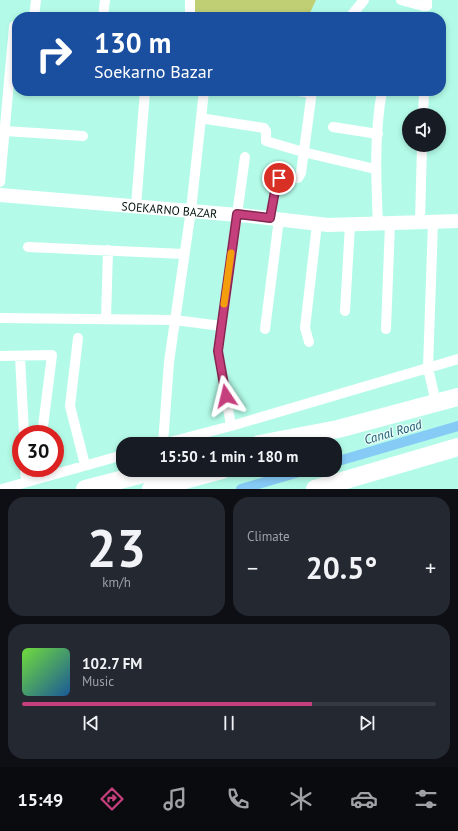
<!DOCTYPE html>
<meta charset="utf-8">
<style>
body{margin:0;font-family:"PT Sans",sans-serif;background:#242831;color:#f1f3f6;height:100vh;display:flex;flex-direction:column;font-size:15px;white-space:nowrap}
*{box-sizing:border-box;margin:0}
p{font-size:13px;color:#9ea1a6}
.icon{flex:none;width:22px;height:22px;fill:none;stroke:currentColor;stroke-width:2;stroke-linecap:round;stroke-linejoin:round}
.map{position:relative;height:489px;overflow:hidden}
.drawer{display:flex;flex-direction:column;gap:8px;padding:8px;background:#0d0f14;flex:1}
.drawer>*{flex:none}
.banner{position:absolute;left:12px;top:12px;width:434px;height:84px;border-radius:16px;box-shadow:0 2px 6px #0003;background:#1a4fa0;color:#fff;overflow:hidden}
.tools{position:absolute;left:402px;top:108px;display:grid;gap:8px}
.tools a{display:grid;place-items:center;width:44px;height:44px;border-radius:50%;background:#171b24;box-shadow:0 2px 6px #0003;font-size:20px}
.speed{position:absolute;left:12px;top:425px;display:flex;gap:8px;font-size:20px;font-weight:700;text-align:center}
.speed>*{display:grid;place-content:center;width:52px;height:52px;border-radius:50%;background:#171b24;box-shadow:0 2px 6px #0003;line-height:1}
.speed .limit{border:6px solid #d22;background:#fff;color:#111}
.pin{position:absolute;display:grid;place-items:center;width:34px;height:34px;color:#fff;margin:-17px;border:2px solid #fff;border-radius:50%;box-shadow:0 1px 4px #0007}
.me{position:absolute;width:44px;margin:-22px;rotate:350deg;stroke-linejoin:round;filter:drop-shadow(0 0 3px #0008)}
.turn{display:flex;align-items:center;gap:14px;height:84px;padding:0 16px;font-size:18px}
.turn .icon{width:52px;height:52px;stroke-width:2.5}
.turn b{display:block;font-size:28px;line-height:34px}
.big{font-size:30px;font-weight:800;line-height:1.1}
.drawer .tile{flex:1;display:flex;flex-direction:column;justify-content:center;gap:6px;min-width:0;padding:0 14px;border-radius:16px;background:#242831}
.drawer .dial{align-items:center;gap:0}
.dial b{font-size:52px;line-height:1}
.song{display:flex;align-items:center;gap:12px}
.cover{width:48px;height:48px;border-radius:6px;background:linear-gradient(135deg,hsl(100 70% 55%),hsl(210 70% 35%))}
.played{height:4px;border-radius:2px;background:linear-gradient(90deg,#c63f7d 70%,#363941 70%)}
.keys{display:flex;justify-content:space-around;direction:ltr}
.heat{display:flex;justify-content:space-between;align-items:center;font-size:22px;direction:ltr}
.drawer .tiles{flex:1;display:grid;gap:8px;grid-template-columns:1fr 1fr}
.tile:last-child{grid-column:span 2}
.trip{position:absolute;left:116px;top:437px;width:226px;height:40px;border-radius:16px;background:#171b24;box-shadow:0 2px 6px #0003;font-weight:800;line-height:40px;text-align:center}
.tabs{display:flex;height:64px;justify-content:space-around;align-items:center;background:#090b0e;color:#9ea1a6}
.tabs .icon{width:28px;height:28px}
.tabs .active{color:#c63f7d}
.tabs b{font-size:18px;color:#f1f3f6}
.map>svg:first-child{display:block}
.green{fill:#c1cf74}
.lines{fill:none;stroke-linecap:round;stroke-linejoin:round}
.canal{stroke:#86cbf6;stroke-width:10}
.street{stroke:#fff;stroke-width:10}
.secondary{stroke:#fff;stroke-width:14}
.highway{stroke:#fff;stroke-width:18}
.route-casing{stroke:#812951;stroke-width:10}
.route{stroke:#c63f7d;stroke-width:7}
.slow{stroke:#f59e0b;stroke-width:7}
.labels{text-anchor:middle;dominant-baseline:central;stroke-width:3;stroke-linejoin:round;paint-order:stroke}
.street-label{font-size:12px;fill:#00120d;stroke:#e3fef6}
.water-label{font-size:13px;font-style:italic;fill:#255976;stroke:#e3fef6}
</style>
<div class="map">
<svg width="458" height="489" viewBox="0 0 458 489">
<rect width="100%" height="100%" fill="#b3fbe8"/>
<path class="green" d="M193,0H316L308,17H192Z"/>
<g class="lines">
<path class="canal" d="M335,462L458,426
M241,489L306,470"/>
<path class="street" d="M401,0L423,6H427V0
M34,17L36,0
M103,17L105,0
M190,17V0
M350,17L364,0
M299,91L311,93
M423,115L424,91
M206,119L264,128L266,131V141L303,152L375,169
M333,127L378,134
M5,131L83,136
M0,182L14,26L17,27
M136,206L145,91
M270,218L277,180L279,178H298L301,173L312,91
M420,222L422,145
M433,222L428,368L436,403
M378,224C376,180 374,135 382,91
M28,247L184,254
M345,311L350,225
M0,318L175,320L221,326
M106,319L108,250
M265,329L279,219
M386,329L390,224
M78,338L70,406L85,465
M309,342L305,328L317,224
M0,356L52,355L42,434
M20,356L24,434
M231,426L218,351L245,157
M162,444L231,426L458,359
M163,444L169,362L191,210L204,91
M25,468L26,482
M2,489L123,455"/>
<path class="secondary" id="s1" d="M0,195L250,216L328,225L458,221"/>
<path class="highway" d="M259,444L338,429L458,397
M85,489L159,470
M151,489L222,470
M315,489L458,447"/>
</g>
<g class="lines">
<defs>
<path id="route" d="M226,396L218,351L237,214L270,218L277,180L279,178"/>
</defs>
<use href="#route" class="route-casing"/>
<use href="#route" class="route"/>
<path class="slow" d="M224,304L231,253"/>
</g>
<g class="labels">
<g class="street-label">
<text stroke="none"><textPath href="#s1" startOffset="170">SOEKARNO BAZAR</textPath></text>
</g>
<g class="water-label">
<text transform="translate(393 432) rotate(-16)">Canal Road</text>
</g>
</g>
</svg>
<div class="tools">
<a><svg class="icon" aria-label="sound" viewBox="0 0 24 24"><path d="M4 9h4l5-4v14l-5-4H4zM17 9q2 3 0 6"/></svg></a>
</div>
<div class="speed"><div class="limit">30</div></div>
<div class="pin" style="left:279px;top:178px;background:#d93025"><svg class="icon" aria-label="arrive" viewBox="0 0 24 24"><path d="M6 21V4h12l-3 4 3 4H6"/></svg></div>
<svg class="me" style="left:226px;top:396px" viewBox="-20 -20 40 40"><path d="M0-17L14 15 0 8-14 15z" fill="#c63f7d" stroke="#fff" stroke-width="4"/></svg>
<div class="trip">15:50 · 1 min · 180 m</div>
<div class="banner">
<div class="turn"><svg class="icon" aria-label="right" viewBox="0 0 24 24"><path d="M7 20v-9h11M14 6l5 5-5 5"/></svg><div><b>130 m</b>Soekarno Bazar</div></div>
</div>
</div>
<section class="drawer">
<div class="tiles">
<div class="tile dial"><b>23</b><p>km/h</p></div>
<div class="tile"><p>Climate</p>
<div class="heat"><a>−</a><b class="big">20.5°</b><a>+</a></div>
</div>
<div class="tile">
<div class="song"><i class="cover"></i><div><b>102.7 FM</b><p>Music</p></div></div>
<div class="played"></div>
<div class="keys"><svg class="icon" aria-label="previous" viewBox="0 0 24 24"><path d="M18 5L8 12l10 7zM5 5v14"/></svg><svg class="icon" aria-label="pause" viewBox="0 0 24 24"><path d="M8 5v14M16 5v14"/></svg><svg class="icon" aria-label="next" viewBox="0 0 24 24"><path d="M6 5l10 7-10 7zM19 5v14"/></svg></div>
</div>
</div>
</section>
<nav class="tabs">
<b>15:49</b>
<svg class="icon active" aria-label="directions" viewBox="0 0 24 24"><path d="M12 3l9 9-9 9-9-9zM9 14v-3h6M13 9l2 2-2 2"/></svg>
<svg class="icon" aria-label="music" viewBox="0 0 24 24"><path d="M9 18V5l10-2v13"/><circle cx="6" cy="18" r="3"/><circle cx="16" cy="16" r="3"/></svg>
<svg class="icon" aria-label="phone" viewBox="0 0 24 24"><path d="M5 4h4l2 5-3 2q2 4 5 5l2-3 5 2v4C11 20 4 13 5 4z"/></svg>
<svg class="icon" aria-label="climate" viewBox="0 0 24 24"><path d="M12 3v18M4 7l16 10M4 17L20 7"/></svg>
<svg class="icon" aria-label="car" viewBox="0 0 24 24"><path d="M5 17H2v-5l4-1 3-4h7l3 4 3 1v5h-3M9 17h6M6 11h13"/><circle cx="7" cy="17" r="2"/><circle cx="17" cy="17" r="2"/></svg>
<svg class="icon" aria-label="filters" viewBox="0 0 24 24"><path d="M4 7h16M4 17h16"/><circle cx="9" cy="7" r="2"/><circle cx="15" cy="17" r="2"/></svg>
</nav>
